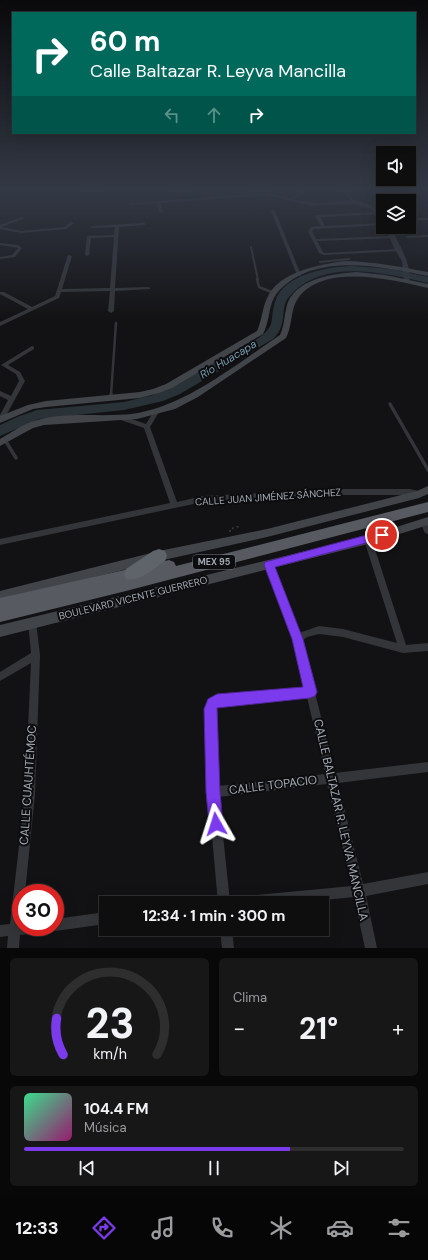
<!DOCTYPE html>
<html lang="es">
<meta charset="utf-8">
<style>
body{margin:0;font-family:"DM Sans",sans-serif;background:#171718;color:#f1f3f6;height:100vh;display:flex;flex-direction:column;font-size:15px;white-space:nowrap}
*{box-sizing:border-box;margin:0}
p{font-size:13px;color:#9b9c9e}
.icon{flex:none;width:22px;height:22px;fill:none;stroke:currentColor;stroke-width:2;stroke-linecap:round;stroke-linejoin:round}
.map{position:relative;height:948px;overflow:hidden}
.panel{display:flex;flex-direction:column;gap:10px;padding:10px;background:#080808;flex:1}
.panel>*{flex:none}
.guide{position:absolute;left:12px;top:12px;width:404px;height:122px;border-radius:0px;box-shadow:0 4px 16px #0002,0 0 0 1px #2e2e2f;background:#00695c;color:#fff;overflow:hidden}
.buttons{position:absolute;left:376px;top:146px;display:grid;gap:8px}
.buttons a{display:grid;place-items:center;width:40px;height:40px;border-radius:0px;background:#0e0e0f;box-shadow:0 4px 16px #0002,0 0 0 1px #2e2e2f;font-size:20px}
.speed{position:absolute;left:12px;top:884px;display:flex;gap:8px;font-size:20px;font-weight:700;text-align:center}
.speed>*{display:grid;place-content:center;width:52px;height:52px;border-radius:50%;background:#0e0e0f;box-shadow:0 4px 16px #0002,0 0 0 1px #2e2e2f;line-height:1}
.speed .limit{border:6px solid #d22;background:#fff;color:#111}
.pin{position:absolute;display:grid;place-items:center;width:34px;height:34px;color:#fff;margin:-17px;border:2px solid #fff;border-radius:50%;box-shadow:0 1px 4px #0007}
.me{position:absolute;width:44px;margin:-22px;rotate:354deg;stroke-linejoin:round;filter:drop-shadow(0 0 3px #0008)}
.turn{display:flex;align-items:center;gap:14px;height:84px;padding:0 12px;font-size:18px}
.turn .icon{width:52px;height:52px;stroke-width:2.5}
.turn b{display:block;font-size:28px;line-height:34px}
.lanes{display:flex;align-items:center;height:38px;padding:0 12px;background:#0003;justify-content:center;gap:20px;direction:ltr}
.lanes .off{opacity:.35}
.big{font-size:30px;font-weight:700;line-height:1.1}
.panel .tile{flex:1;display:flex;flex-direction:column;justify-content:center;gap:6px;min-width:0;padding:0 14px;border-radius:6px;background:#171718}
.panel .dial{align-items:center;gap:0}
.dial svg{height:104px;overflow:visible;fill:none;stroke:#2e2e2f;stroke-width:7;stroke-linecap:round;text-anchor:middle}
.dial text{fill:#f1f3f6;stroke:none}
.song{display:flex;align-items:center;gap:12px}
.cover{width:48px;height:48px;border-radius:6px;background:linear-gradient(135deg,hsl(150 70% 55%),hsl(320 70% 35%))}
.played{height:4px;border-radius:2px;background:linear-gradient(90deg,#7c3aed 70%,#2e2e2f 70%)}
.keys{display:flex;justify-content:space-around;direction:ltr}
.heat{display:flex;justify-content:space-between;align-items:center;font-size:22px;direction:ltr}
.panel .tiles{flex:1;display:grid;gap:10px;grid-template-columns:1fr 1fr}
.tile:last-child{grid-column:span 2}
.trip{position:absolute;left:99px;top:896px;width:230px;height:40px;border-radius:0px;background:#0e0e0f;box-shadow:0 4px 16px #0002,0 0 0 1px #2e2e2f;font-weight:700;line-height:40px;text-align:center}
.menu{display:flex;height:64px;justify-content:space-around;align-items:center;background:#060606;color:#9b9c9e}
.menu .icon{width:28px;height:28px}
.menu .current{color:#7c3aed}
.menu b{font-size:18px;color:#f1f3f6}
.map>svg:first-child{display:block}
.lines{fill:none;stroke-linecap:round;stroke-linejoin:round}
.river{fill:#283237;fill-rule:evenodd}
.path{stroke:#393c40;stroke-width:1.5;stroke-dasharray:2 3;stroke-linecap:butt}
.service-far2{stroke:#333539;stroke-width:2}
.service-far1{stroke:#333539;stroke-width:2.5}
.service{stroke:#333539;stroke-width:3.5}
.minor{fill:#333539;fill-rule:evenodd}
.tertiary{fill:#333539;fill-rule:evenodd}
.secondary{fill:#414449;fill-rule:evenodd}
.trunk{fill:#575a61;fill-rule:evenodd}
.motorway{fill:#5f636a;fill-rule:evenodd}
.route{fill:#7c3aed;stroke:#51269a}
.labels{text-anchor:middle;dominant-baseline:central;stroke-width:4;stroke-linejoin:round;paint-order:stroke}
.shield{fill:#0d0d0f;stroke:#767b82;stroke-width:1}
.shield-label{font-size:9px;font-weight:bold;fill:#a3aab4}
.street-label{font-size:10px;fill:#a3aab4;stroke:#0d0d0f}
.water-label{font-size:11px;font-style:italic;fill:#7a9cb0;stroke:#0d0d0f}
.near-street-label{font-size:12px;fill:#a3aab4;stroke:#0d0d0f}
</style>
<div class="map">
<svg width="428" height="948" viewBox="0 0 428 948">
<rect width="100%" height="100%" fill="#121214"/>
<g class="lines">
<path class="river" d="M352,266L392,269L428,277V283C385,273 322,257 289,297C279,308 289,324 273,339L180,394L163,401L124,410L39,419L0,436V425L17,417L37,410L124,402L153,395L170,388L257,339C277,325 269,322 275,302C283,274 328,267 352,266Z"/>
<path class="path" d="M230,532V529L240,526"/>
<path class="service-far2" d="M251,247L258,280
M320,262L349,259"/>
<path class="service-far1" d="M257,279L259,287L274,293
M111,395L116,323"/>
<path class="service" d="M111,398V394
M390,404L428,470
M5,440L16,458"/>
<path class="minor" d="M84,189H108L106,190L83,192Z
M188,189H202L200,190L171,192L169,191L171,190Z
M302,189H306L293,201H291V199Z
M337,189C345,188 351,196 355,202L354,203H352L348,197Z
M267,193H268V195L161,203L163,212L161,213L159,212L157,203L130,205L128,204L130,203Z
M272,210L275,211L301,275V276L297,275L271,211Z
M379,212H380V214L320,217L325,226L383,223V225L314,229L312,231L316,239L393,236L395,237L393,238L317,241L323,252L324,253L398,249L400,250V251L324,255L319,253L308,231L311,227L321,226L315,216L316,215Z
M22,217H23V219L1,227L21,231L65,227L70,222L74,223L66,229L21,233L0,229V225Z
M409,218H428V220H409Z
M143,223H145V225L119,227L115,288L148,287L150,288V289L115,291L114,311L111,313L108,311L110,291L61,292L59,298L0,326V322L28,309L0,294V292H4L32,307L55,296L68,255L72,256L62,289L110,288L114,237L91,238L89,255L87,256L85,255L87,236L114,235L115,227L92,228L90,227L92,226Z
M428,235V237L407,238L405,237L407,236Z
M0,243L18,245L22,248L15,257L0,259V257L12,255L18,248L0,245Z
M32,346L34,347V349L8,365L20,372L25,381L3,421H0V415L8,400L0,396V391L11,396L19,381L16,374L1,365Z
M156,410L159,412L150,427L177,502L203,496L341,489H410L422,492L423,494L422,496L419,497L410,495H341L203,502L0,545V539L170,503L144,428L118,419L117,417L120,415L146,424L154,411Z
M424,519L427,520L428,523V534L425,533L420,522L421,520Z
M368,537L371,538L372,540L406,645L428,643V651L403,653L343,637L319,634L307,637L302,641L335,773L428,762V772L338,783L363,884L428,872V884L366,896L377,948H365L354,897L295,903H218L208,792L205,709L210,700L217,695L304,688L293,639L265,565L266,563L269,562L272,563L273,565L299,633L319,626L343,629L397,643L364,540L365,538ZM307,697L325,774L218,786L215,709L219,705ZM327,784L352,886L235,897L231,899L230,902L219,797Z
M32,618L35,619L36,622L40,655L35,794L25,893H21V927H42L40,931L36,933L20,935L19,948H7L8,936L0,937V925L10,924L25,794L31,663L0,681V672L31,653L28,622L29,619Z
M106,912V924L55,931L51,929L50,927H55V919Z
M220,929H232L234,948H222Z"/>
<path class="tertiary" d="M247,189H254C272,193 293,201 312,202C342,205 356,191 383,214V219L372,210L357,204L311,206L247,190Z
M385,227H391C398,243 413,266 409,282L404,281L402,261L395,250Z"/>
<path class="secondary" d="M347,261C375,262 401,267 428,272V276C381,267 314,251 277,293C268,304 270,322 263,334L172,388L159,393L140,398L46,407L33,409L0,423V416L28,405L46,401L140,392L153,389L166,384L257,331C262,320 262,309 267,298C279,271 321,264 347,261Z
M356,272L385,275L428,284V288C392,280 326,263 299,297C290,308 293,325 286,338L198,397L175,409L137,419L44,425L33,428L0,446V439C9,434 17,428 26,424C61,409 102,419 138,413C188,404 238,363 280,335C285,324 284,313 288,302C299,278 333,274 356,272Z
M428,486V494L419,498L267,537L159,561L0,601V591L159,551L267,529L417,491Z
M428,517V525L368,544L0,637V625L368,536Z"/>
<path class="trunk" d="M428,502V512L126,591L0,622V598L169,560L174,562L176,566Z"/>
<path class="motorway" d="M159,549L165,551L167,556L165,561C154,568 139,583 126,579L124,574L126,569L153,551Z"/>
</g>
<linearGradient id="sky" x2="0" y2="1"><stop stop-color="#0a0a0b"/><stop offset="0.59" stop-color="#333945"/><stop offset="1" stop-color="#333945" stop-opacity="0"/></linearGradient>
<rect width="428" height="321" fill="url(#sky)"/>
<path class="route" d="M382,531L385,532L387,535L385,538L275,567L303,639L317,692L315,696L310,698L217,708L220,792L223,824L221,828L216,831L211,828L209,824L206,792L204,709L208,699L217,694L303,687L292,639L264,565L265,562Z"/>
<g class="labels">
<rect class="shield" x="193" y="555" width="42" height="14" rx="3"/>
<g class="shield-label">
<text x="214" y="562">MEX 95</text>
</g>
<g class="street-label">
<text transform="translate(268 497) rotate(-4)">CALLE JUAN JIMÉNEZ SÁNCHEZ</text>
<text transform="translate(133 598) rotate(-14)">BOULEVARD VICENTE GUERRERO</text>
</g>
<g class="water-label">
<text transform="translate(228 359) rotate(-31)">Río Huacapa</text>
</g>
<g class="near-street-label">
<text transform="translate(28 785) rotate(-86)">CALLE CUAUHTÉMOC</text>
<text transform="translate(273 785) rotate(-7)">CALLE TOPACIO</text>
<text transform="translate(341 820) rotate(77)">CALLE BALTAZAR R. LEYVA MANCILLA</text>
</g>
</g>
</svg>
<div class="buttons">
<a><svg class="icon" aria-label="sound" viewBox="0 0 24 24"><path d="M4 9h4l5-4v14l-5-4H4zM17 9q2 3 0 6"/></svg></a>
<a><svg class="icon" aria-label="layers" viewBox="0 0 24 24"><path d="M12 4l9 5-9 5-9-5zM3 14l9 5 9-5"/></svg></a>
</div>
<div class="speed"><div class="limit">30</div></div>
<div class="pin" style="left:382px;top:535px;background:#d93025"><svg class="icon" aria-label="arrive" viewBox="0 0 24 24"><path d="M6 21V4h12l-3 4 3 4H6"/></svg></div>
<svg class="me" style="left:216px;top:824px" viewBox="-20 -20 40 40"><path d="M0-17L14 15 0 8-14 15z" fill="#7c3aed" stroke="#fff" stroke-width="4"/></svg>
<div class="trip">12:34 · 1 min · 300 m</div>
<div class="guide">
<div class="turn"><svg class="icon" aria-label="right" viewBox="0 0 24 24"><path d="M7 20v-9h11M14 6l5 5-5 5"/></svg><div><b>60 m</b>Calle Baltazar R. Leyva Mancilla</div></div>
<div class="lanes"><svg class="icon off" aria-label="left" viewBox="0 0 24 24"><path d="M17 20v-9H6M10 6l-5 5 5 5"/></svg><svg class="icon off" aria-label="ahead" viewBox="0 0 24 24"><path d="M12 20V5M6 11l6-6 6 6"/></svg><svg class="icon" aria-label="right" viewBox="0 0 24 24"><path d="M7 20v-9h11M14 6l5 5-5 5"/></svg></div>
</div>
</div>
<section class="panel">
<div class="tiles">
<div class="tile dial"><svg viewBox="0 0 100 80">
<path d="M14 69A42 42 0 1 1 86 69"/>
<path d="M14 69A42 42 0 0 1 9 41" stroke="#7c3aed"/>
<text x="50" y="56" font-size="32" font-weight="700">23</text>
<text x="50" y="72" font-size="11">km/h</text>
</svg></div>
<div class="tile"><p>Clima</p>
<div class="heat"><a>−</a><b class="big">21°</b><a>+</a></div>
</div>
<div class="tile">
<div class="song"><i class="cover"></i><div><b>104.4 FM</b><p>Música</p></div></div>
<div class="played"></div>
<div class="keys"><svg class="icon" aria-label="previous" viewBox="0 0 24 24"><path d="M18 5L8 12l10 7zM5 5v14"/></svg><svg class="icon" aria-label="pause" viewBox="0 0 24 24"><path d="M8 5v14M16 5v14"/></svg><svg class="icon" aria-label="next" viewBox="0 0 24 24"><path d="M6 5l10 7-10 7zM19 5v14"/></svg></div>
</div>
</div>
</section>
<nav class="menu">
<b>12:33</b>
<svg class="icon current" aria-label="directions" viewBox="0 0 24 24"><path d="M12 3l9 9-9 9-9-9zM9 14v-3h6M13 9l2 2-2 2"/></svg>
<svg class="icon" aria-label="music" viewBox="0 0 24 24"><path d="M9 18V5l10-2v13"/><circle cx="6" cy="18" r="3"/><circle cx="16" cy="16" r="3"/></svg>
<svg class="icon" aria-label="phone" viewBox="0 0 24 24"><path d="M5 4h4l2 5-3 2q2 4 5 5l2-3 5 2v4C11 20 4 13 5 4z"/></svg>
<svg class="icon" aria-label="climate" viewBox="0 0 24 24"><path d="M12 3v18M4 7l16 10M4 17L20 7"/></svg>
<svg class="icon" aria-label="car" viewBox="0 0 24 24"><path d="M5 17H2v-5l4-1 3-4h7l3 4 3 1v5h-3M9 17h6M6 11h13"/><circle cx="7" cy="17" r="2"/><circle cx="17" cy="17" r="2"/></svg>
<svg class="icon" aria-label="filters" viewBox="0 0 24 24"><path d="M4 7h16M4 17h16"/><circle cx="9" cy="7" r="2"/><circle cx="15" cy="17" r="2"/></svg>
</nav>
